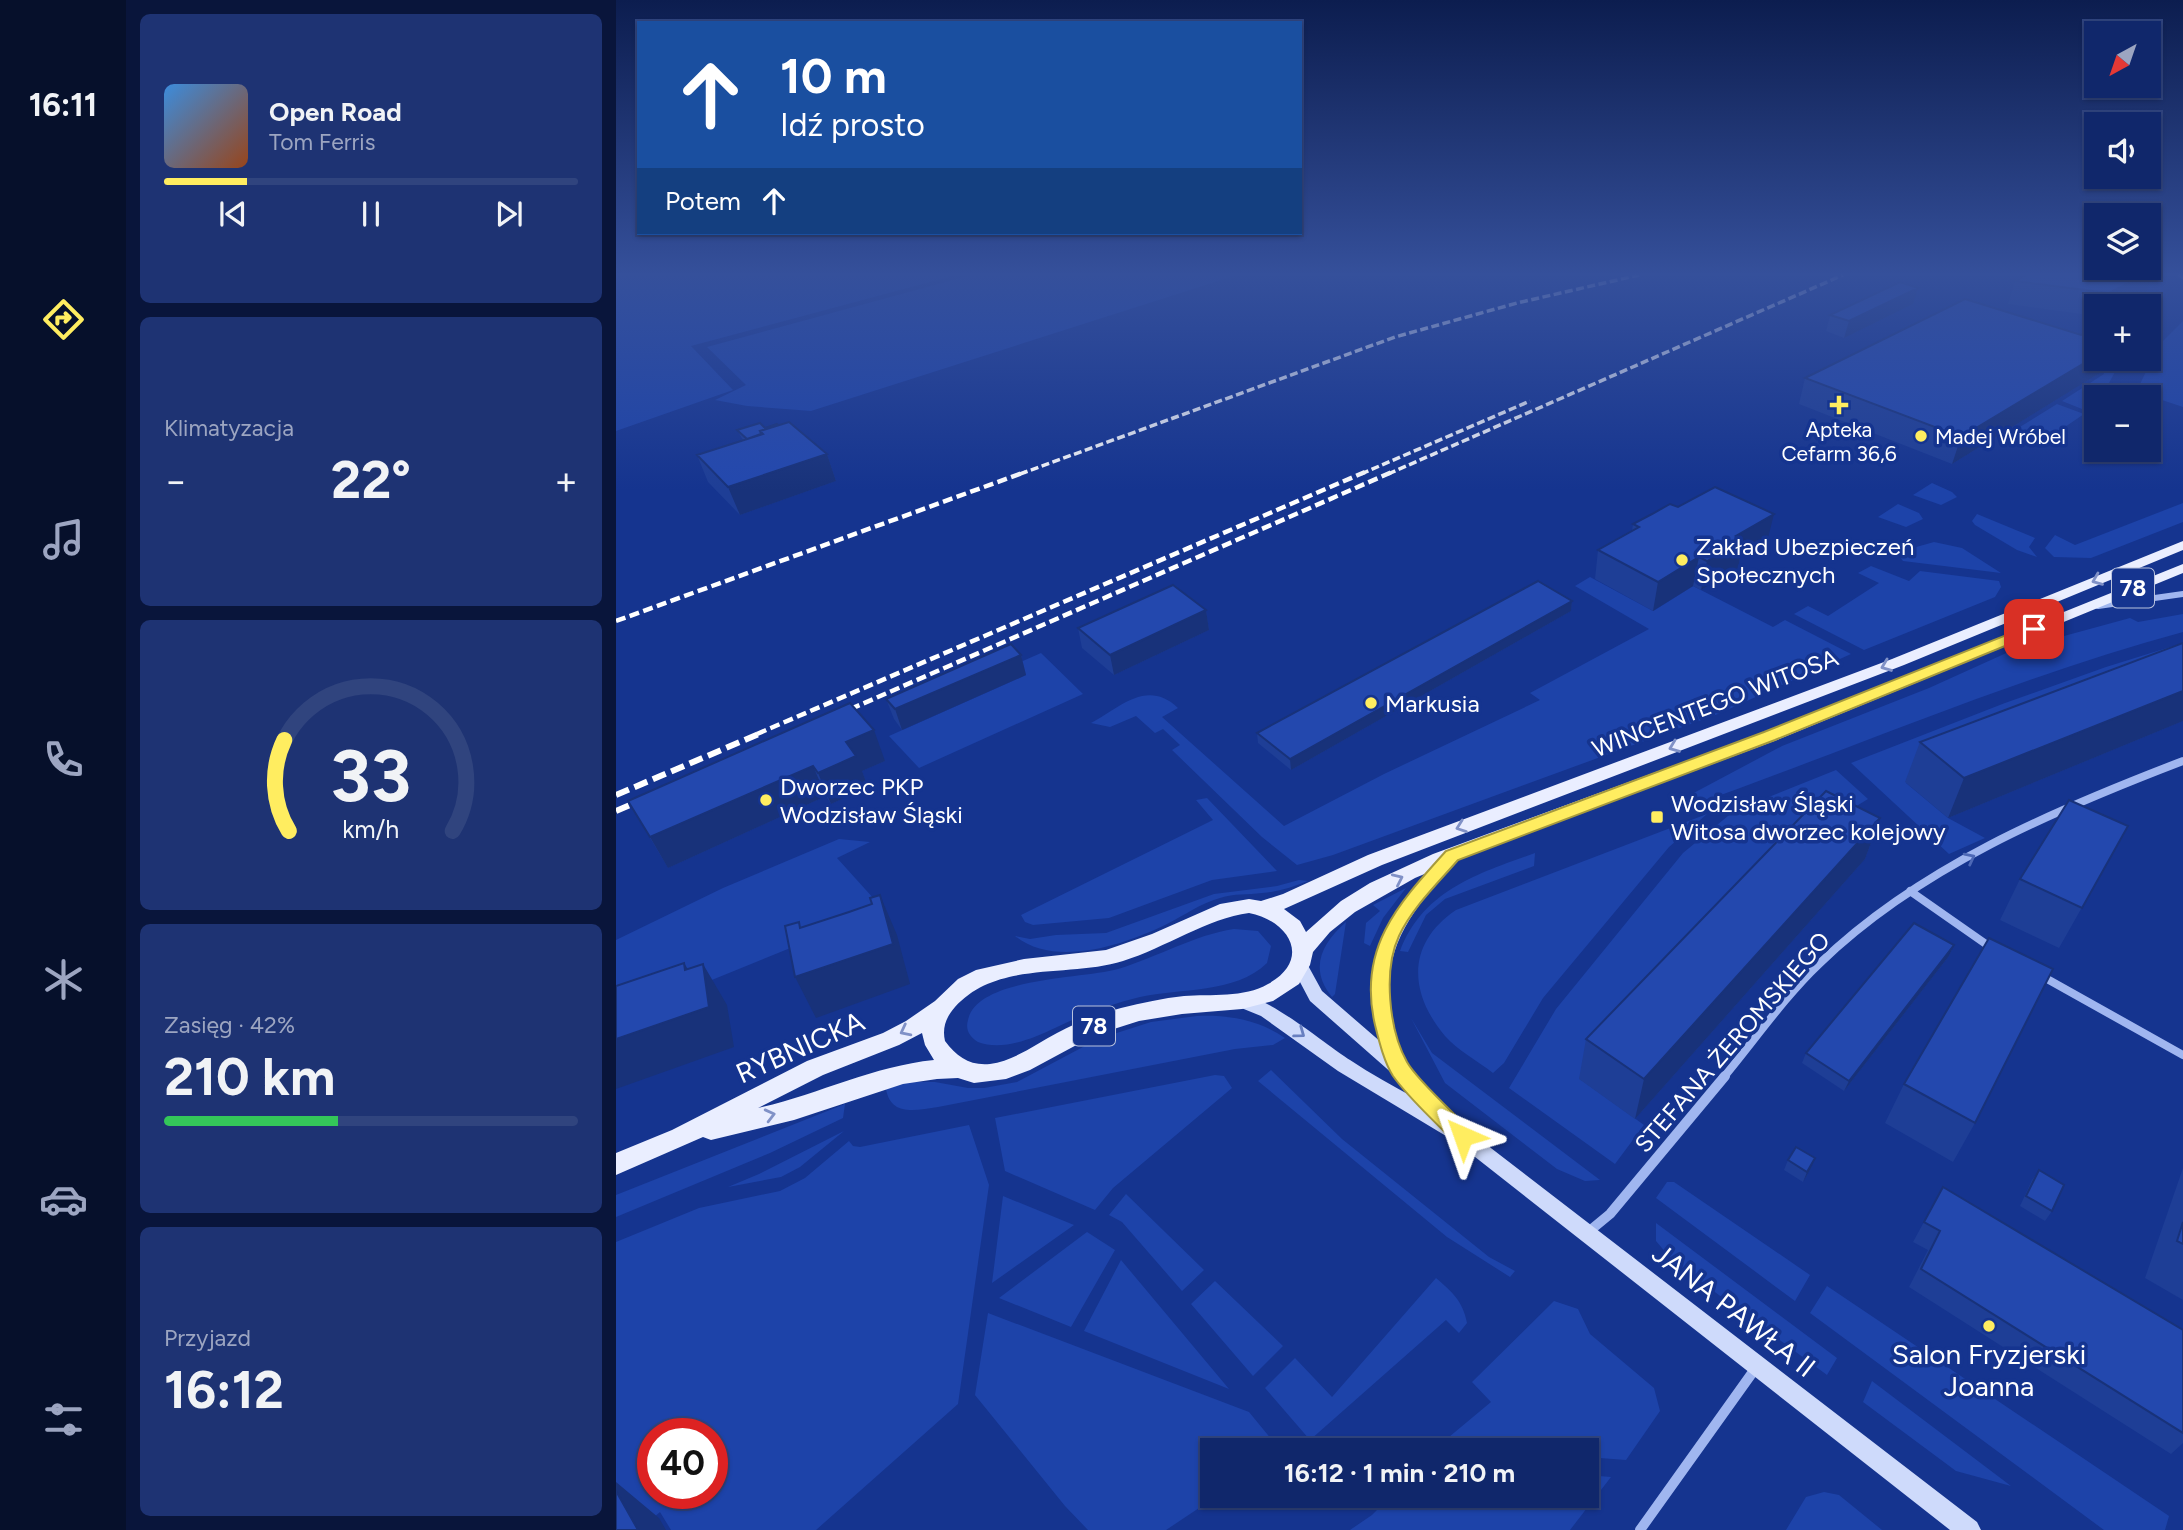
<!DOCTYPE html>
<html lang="pl">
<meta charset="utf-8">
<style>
body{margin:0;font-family:Figtree,sans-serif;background:#1e3373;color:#f1f3f6;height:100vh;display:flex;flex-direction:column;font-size:26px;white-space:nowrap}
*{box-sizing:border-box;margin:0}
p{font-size:23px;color:#9ca5c1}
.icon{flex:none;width:38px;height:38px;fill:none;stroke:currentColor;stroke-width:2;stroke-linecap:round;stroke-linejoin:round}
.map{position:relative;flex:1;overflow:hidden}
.drawer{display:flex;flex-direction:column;gap:14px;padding:14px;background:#09153b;width:490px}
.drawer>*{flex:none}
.hud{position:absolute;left:21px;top:21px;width:665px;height:214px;border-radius:0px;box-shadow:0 2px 5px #0004,0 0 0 2px #30447e;background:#1a4fa0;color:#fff;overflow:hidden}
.needle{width:46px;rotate:220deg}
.controls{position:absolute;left:1468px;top:21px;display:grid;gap:14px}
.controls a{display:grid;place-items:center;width:77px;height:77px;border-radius:0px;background:#10276b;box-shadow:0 2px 5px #0004,0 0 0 2px #30447e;font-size:35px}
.speed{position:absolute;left:21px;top:1418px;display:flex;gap:14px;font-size:35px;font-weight:700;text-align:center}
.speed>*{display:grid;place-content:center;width:91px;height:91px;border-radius:50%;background:#10276b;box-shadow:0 2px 5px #0004,0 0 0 2px #30447e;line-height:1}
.speed .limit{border:10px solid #d22;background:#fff;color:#111}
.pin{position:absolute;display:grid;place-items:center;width:60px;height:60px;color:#fff;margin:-30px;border-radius:14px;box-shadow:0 4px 10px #0006}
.me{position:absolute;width:77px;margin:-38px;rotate:317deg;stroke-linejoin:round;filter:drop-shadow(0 0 5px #0008)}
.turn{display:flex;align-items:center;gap:24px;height:147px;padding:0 28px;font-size:32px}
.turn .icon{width:91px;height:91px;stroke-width:2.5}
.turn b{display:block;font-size:49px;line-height:60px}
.then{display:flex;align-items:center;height:66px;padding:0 28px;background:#0003;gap:14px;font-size:26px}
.big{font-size:52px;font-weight:700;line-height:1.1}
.drawer .tile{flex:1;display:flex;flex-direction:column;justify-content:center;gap:10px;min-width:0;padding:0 24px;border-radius:10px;background:#1e3373}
.drawer .dial{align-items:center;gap:0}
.dial svg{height:182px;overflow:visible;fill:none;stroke:#30447e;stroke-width:7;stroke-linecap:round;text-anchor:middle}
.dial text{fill:#f1f3f6;stroke:none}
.song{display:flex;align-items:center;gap:21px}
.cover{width:84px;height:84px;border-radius:10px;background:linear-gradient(135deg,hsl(210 70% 55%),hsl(20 70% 35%))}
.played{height:7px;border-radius:4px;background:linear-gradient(90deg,#ffed60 20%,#30447e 20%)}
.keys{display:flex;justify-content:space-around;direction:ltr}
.heat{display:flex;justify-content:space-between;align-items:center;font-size:38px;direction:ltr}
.charge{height:10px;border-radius:5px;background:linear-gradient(90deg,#34c759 42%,#30447e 0)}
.trip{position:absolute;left:584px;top:1438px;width:399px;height:70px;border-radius:0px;background:#10276b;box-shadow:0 2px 5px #0004,0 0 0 2px #30447e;font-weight:700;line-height:70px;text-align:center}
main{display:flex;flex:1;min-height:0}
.dock{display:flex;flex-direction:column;width:126px;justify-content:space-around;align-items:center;background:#06102b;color:#9ca5c1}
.dock .icon{width:49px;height:49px}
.dock .active{color:#ffed60}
.dock b{font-size:32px;color:#f1f3f6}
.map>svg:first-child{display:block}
.green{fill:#1d43a9;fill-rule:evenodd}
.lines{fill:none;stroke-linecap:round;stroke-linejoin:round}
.street-far3{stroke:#a0b6f0;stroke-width:4.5}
.street-far2{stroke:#a0b6f0;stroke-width:6}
.street-far1{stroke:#a0b6f0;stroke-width:8}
.street{stroke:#a0b6f0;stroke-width:10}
.secondary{fill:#cedafb;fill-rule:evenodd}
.primary{fill:#eaeeff;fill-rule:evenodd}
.rail-far2{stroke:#fff;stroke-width:3.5;stroke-dasharray:8 3.5;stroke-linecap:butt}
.rail-far1{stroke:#fff;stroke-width:4.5;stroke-dasharray:10 4.5;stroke-linecap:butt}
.rail{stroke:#fff;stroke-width:6;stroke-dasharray:14 6;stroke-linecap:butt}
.wall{fill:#1e3e96}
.shaded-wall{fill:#18327a}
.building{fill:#2348ae;stroke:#18327a;stroke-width:2}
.oneway{stroke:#8091c7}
.oneway2{stroke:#4d68b6}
.oneway3{stroke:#687fc0}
.route{fill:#ffed60;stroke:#a69a3e;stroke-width:2}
.poi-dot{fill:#ffed60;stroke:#15348f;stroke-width:2.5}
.labels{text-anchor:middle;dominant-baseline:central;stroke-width:7;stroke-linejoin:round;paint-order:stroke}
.far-poi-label{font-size:21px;fill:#fff;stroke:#15348f}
.shield{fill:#15348f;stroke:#b9c2dd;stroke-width:2}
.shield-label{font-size:23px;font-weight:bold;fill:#fff}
.poi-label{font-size:24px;fill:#fff;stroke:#15348f;text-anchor:start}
.street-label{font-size:24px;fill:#fff;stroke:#15348f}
.near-street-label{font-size:28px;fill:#fff;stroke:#15348f}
.near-poi-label{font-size:28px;fill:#fff;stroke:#15348f}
</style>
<main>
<nav class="dock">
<b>16:11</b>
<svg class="icon active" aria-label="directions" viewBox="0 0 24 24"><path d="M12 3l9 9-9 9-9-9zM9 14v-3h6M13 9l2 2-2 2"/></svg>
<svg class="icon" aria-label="music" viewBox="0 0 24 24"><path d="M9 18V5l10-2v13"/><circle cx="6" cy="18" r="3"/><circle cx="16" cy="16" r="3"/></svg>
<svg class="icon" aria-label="phone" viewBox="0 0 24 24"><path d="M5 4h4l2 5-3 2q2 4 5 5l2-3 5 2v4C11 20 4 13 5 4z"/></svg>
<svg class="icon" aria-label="climate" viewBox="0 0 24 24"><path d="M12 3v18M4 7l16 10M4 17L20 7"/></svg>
<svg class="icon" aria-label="car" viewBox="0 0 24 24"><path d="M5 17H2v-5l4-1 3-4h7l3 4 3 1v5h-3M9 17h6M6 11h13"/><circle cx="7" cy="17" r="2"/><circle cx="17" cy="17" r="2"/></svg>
<svg class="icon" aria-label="filters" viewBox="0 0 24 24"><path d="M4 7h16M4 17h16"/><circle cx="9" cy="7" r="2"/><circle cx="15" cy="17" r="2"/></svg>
</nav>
<section class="drawer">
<div class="tile">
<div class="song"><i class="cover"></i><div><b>Open Road</b><p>Tom Ferris</p></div></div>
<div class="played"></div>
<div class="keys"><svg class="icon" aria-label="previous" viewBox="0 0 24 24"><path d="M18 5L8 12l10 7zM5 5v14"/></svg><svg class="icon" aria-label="pause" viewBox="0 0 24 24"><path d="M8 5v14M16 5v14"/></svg><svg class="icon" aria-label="next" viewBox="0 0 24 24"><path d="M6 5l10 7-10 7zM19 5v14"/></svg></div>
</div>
<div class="tile"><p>Klimatyzacja</p>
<div class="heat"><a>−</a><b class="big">22°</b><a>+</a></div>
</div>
<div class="tile dial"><svg viewBox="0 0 100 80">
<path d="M14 69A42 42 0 1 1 86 69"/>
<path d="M14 69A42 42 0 0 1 12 29" stroke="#ffed60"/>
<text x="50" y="56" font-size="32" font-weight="700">33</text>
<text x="50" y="72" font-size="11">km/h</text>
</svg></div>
<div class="tile"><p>Zasięg · 42%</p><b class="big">210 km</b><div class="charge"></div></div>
<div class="tile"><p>Przyjazd</p><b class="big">16:12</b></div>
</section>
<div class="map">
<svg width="1567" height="1530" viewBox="0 0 1567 1530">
<rect width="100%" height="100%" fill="#15348f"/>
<path class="green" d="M0,275H340L75,346L117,390L0,431Z
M355,275H621L195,411L131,406L99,400L130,385L91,347Z
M1567,321V407L1537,397L1533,400V397H1518L1542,346Z
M1496,359H1506L1487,394L1480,397V401L1471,411L1446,401L1488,374L1487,371L1480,368Z
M1441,404L1468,414L1421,446L1391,435Z
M1316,483L1336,492L1341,497L1325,505L1297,495Z
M1567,503V522L1475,558L1438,557L1429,548L1439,535L1459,545Z
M1282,504L1303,513L1307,519L1290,527L1262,517Z
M1361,514L1419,538L1413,547L1421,557L1401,550L1359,525L1356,521Z
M1318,542L1346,548L1385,573L1287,561L1283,556L1286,551Z
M1255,566L1293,581L1304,571L1383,581L1385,587L1379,597L1248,650L1178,614L1192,606L1212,616L1263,583L1242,573Z
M974,577L1037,611L1077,586L1157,627L1169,620L1235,654L1102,714L717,855L681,865L646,837L556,750L564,745L547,729L539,733L520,716L494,727L475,723C500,711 530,677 562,708L546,717L668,826L768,774L924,700L914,693L1033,629L959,586Z
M1567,614V632C1401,677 1242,746 1080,804L1072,796L1166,746L1313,688L1397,650L1514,618L1522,622Z
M1567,643L1290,783L1332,818L1369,838L1333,854L1235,763L1389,703L1490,667Z
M425,653L467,694L303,768L273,736L410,675L400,664Z
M1220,770L1252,799L1198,832L964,1079L1028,1125L999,1164L893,1088L940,1009L1067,853L1118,811Z
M591,798L661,871L596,880L493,918L417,925L409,922L405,915L597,820L580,800Z
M1091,814L1053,847L927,998L888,1063L877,1073C862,1061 841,1050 829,1036C792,992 791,943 840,910Z
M223,839L254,842L221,858L268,910L0,1019V940L107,888Z
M919,853L918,866L829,899L810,915L792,952L784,951C807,890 863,873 919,853Z
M683,880L692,881C677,887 662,892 646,893C632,895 618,893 604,898C585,903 569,915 551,924C510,944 440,969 399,936L414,939L440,935L490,933L598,894L661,886Z
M790,888L767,918L754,946L748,943L750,923L764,911L757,905Z
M730,922L719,994L716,997C693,969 705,944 730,922Z
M618,929L642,931L655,946L651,963C619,994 564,988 524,997C494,1004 466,1015 439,1028C416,1039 386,1051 362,1042C354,1037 349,1030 352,1020C361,977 467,979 502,969C542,957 578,935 618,929Z
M581,1016C613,1015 641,1019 669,1038L657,1045L619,1049L322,1107C300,1110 275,1117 270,1089L293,1082H319L352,1088H368L401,1082L482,1039L535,1022Z
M795,1018L816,1053L984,1180L969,1181L941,1169L829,1083Z
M655,1070L726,1139L873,1257L899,1271L894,1277L831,1237L642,1081Z
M599,1075L608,1076L616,1088L497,1188L479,1210L389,1171L379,1118Z
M229,1104L227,1118L154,1153L0,1217V1195Z
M353,1125L373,1185L342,1404L200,1530H55L44,1512L23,1530H0V1242L83,1208L164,1191L189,1178L233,1141L237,1146L244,1147ZM37,1433H96V1493H37Z
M228,1131L184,1167L165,1177L112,1187L143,1174Z
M1051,1182H1058L1194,1275L1179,1301L1040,1198Z
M510,1194L588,1270L566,1291L506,1222L493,1215Z
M387,1196L458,1225L376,1283Z
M1040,1223L1221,1358L1211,1375L1057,1261L1040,1241Z
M471,1232L499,1250L455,1327L383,1298Z
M505,1260L613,1389L468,1331Z
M820,1278C836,1292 847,1301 851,1323L843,1333L830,1320L694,1440L649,1388L679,1358L716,1397Z
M599,1281L667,1346L637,1376L575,1304Z
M1211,1286L1553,1516L1549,1530H1488L1194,1313Z
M938,1301L962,1309L974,1334L1038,1388L1044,1411L1010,1460L971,1457V1451H874L821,1447L875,1402L856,1382Z
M372,1313L633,1412L665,1451H597V1496H601L550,1530H472L449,1506L359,1395Z
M1256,1381L1395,1486L1340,1471L1247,1402Z
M971,1475L995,1477L954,1530H734L756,1515L775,1496H971Z
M1208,1492L1223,1495L1266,1530H1170L1190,1497Z"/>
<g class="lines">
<path class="street-far3" d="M1564,275L1567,277"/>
<path class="street-far2" d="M1482,606L1567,594"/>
<path class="street-far1" d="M1294,891L1377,949
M1424,975L1567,1055
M1107,1078C1137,1042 1170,995 1203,964C1303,867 1439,810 1567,761"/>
<path class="street" d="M971,1233L994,1214L1109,1076
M1024,1530L1139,1369"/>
<path class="secondary" d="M836,850L841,851L844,855L841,859C798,909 761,949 777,1019C780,1034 784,1052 791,1065C799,1079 830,1106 843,1119L845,1125L1361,1522L1365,1530H1334L840,1142L722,1071L645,1016L618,1005L616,1000L618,995C642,987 711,1046 734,1060C755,1074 777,1086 799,1098L778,1075L694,1001L675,965L677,960L683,958L689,960L706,991L766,1043C736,958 777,911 831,851Z"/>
<path class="primary" d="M1567,541V550L1288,665L766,865L668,909L684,921L690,932L725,901L754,883L817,854L1149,732L1567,564V573L1161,740L863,851L799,878L739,912L714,932L697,952L694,965L683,984L657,1001L626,1009L566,1014L523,1021L479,1035L414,1070L390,1079L358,1083L342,1078L321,1079L287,1084L178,1120L95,1140L87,1137L0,1175V1153L56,1130L191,1061L267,1033L290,1021L319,1001L342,979L360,970L408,959L490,950L536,934L604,904L633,899L645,901L667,894L752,855L1276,659ZM633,913C674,921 696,960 652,984C628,998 595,994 568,996C547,998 526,1003 505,1008C483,1014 461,1022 441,1033C420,1044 398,1061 374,1064C354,1066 341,1057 329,1041C326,1028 330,1017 339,1007C381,960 453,978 507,961C549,948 592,918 633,913ZM306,1033L309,1045L318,1060C257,1066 201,1095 142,1108L207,1075L283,1045Z"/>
<path class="rail-far2" d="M404,474L779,337L901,303L1023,275
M745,474L914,401
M772,474L1227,275"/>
<path class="rail-far1" d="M0,621L409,472
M221,715L776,472
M141,734L749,472"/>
<path class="rail" d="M0,795L145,733
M0,811L32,797"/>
</g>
<path class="wall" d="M1410,275H1537L1530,293L1505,306H1480V316L1392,304L1399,281Z
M1297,304L1228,338L1210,331L1214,315Z
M1480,359H1496L1491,362L1487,371L1336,464L1183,404L1189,378Z
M149,428L211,454L220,481L124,515L92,482L81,455L127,440L121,430Z
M1062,507L1151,542L1124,558L1122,568L1085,590L1077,586L1037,611L979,579L982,550L1016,531L1017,524Z
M956,601L955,611L675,770L642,743L641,733Z
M590,610L593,630L498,675L466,648L462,628Z
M1567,643V721L1332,818L1289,782L1304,742Z
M405,655L410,675L286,730L278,719L270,699Z
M234,703L269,761L246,771L252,787L215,804L210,796L52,868L12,801Z
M1264,818L1249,859L1019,1119L963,1079L970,1039Z
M1512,826L1443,948L1384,920L1404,879Z
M1338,945L1333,956L1228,1091L1186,1063L1190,1053Z
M1288,1084L1359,1123L1337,1162L1269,1123Z
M1199,1158L1195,1168L1187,1182L1168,1170L1172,1160Z
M1567,1168V1300L1529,1278Z
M1423,1170L1436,1211L1429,1221L1404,1206L1416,1180Z
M1327,1187L1567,1433V1443L1555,1454L1293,1287L1312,1250L1297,1242Z"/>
<path class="shaded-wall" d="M1528,275H1537L1530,293L1505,306H1488L1493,293Z
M1302,288L1297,304L1228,338L1233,321Z
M1480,356V359H1496L1491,362L1487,371L1336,464L1345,437Z
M211,454L220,481L124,515L112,487Z
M1158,514L1151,542L1124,558L1122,568L1085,590L1091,561L1120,536Z
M1083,557L1077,586L1037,611L1042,582Z
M956,601L955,611L675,770L674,759Z
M590,610L593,630L498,675L494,655Z
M405,655L410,675L286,730L279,709Z
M1567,691V721L1332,818L1348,778Z
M258,730L269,761L246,771L252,787L215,804L202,773L230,742Z
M197,766L210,796L52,868L34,837Z
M1264,818L1249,859L1019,1119L1028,1079Z
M264,895L281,935L294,984L200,1018L179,977L277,944Z
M1338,945L1333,956L1228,1091L1233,1081Z
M68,963L93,1003L87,964L111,1005L118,1047L0,1089V1039L69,970Z
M1199,1158L1195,1168L1187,1182L1191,1172Z
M0,1482L43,1518L50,1530H22L0,1491Z"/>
<path class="building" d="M1410,275H1528L1493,293L1399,281Z
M1284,282L1302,288L1233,321L1214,315Z
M1349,299L1465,335L1480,326V356L1345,437L1189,378Z
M173,422L211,454L112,487L81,455L147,434L144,431Z
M144,423L149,428L161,424L162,425L144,431L145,434L131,439L121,430Z
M1099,487L1158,514L1120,536L1128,540L1091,561L1083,557L1042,582L982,550L1023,527L1017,524L1036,514L1054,504L1062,507Z
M922,581L956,601L674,759L641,733Z
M557,585L590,610L494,655L462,628Z
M1567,643V691L1348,778L1304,742Z
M395,644L405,655L279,709L270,699Z
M234,703L258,730L230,742L240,756L202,773L197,766L34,837L12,801Z
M1210,791L1264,818L1028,1079L970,1039Z
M1453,800L1512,826L1466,908L1404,879Z
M264,895L277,944L179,977L169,926L183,922L184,928L233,912L256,904L254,898Z
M1298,923L1338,945L1233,1081L1190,1053Z
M1373,938L1437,969L1359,1123L1288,1084Z
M68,963L69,970L87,964L93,1007L0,1039V986Z
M1180,1147L1199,1158L1191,1172L1172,1160Z
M1423,1170L1448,1185L1436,1211L1410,1196Z
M1327,1187L1567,1330V1433L1305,1269L1324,1231L1308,1222Z
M1567,1222V1244L1561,1241Z
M0,1491L22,1530H0Z"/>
<defs><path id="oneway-chevron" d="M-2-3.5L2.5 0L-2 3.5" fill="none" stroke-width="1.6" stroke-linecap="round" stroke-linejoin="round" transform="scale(1.75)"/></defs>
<g class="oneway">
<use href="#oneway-chevron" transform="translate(1481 580) rotate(158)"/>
<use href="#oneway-chevron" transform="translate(1270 666) rotate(159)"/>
<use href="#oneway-chevron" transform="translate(1058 747) rotate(159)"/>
<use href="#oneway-chevron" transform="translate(845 827) rotate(160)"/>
<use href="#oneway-chevron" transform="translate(782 879) rotate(-25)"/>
<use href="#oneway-chevron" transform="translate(289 1031) rotate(153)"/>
<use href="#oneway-chevron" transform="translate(154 1115) rotate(-14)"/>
</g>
<use class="oneway2" href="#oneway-chevron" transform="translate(1354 858) rotate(-27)"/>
<use class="oneway3" href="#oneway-chevron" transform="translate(684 1033) rotate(36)"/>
<linearGradient id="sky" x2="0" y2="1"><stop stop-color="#0c1d4f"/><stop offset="0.56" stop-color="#35509b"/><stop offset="1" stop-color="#35509b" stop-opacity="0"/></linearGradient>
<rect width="1567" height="490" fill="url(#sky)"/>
<path class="route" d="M1418,624L1425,629L1423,632L1159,740L842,860C822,883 796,908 783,936C767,970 773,1030 791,1062C801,1080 838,1113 854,1130L857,1136L854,1143L847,1146L839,1143C819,1121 794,1100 777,1076C768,1062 763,1041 759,1025C741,948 782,904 830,851L1148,732Z"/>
<g class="poi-dot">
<path d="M1219.5 394.5h7v7h7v7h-7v7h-7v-7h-7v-7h7z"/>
<circle cx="1305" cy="436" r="7"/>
<circle cx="1066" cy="560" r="7"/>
<circle cx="755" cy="703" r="7"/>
<circle cx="150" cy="800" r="7"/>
<rect x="1034" y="810" width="14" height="14" rx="3.5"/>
<circle cx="1373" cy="1326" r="7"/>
</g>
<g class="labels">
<g class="far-poi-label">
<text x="1223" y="429">Apteka<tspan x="1223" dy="24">Cefarm 36,6</tspan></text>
<text x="1319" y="436" text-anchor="start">Madej Wróbel</text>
</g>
<g class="shield">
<rect x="1496" y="568.5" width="42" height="39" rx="5"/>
<rect x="457" y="1006.5" width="42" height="39" rx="5"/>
</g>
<g class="shield-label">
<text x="1517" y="588">78</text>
<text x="478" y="1026">78</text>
</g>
<g class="poi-label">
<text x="1080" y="546">Zakład Ubezpieczeń<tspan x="1080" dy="28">Społecznych</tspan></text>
<text x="769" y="703">Markusia</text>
<text x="164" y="786">Dworzec PKP<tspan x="164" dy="28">Wodzisław Śląski</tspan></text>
<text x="1055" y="803">Wodzisław Śląski<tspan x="1055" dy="28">Witosa dworzec kolejowy</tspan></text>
</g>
<g class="street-label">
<text transform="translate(1099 703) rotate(-21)">WINCENTEGO WITOSA</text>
<text transform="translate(1116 1042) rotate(-49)">STEFANA ŻEROMSKIEGO</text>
</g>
<g class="near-street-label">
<text transform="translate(184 1047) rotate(-24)">RYBNICKA</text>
<text transform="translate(1118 1310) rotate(38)">JANA PAWŁA II</text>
</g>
<g class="near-poi-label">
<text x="1373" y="1354">Salon Fryzjerski<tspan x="1373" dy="32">Joanna</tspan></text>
</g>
</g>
</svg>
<div class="controls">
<a><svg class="needle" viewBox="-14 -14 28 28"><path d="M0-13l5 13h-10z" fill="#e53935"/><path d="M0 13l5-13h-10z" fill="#9ca5c1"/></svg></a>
<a><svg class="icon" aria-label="sound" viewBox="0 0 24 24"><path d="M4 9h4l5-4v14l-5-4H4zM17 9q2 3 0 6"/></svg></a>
<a><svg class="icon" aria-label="layers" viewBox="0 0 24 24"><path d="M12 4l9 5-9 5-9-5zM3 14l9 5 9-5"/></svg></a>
<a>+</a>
<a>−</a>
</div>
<div class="speed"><div class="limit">40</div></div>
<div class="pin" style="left:1418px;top:629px;background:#d93025"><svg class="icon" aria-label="arrive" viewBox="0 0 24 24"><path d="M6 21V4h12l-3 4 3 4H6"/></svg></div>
<svg class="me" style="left:847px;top:1136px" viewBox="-20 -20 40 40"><path d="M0-17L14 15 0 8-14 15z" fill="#ffed60" stroke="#fff" stroke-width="4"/></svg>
<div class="trip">16:12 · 1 min · 210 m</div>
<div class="hud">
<div class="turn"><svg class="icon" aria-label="ahead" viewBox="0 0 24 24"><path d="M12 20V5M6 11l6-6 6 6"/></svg><div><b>10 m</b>Idź prosto</div></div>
<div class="then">Potem<svg class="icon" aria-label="ahead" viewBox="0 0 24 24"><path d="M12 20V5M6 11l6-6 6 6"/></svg></div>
</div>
</div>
</main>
